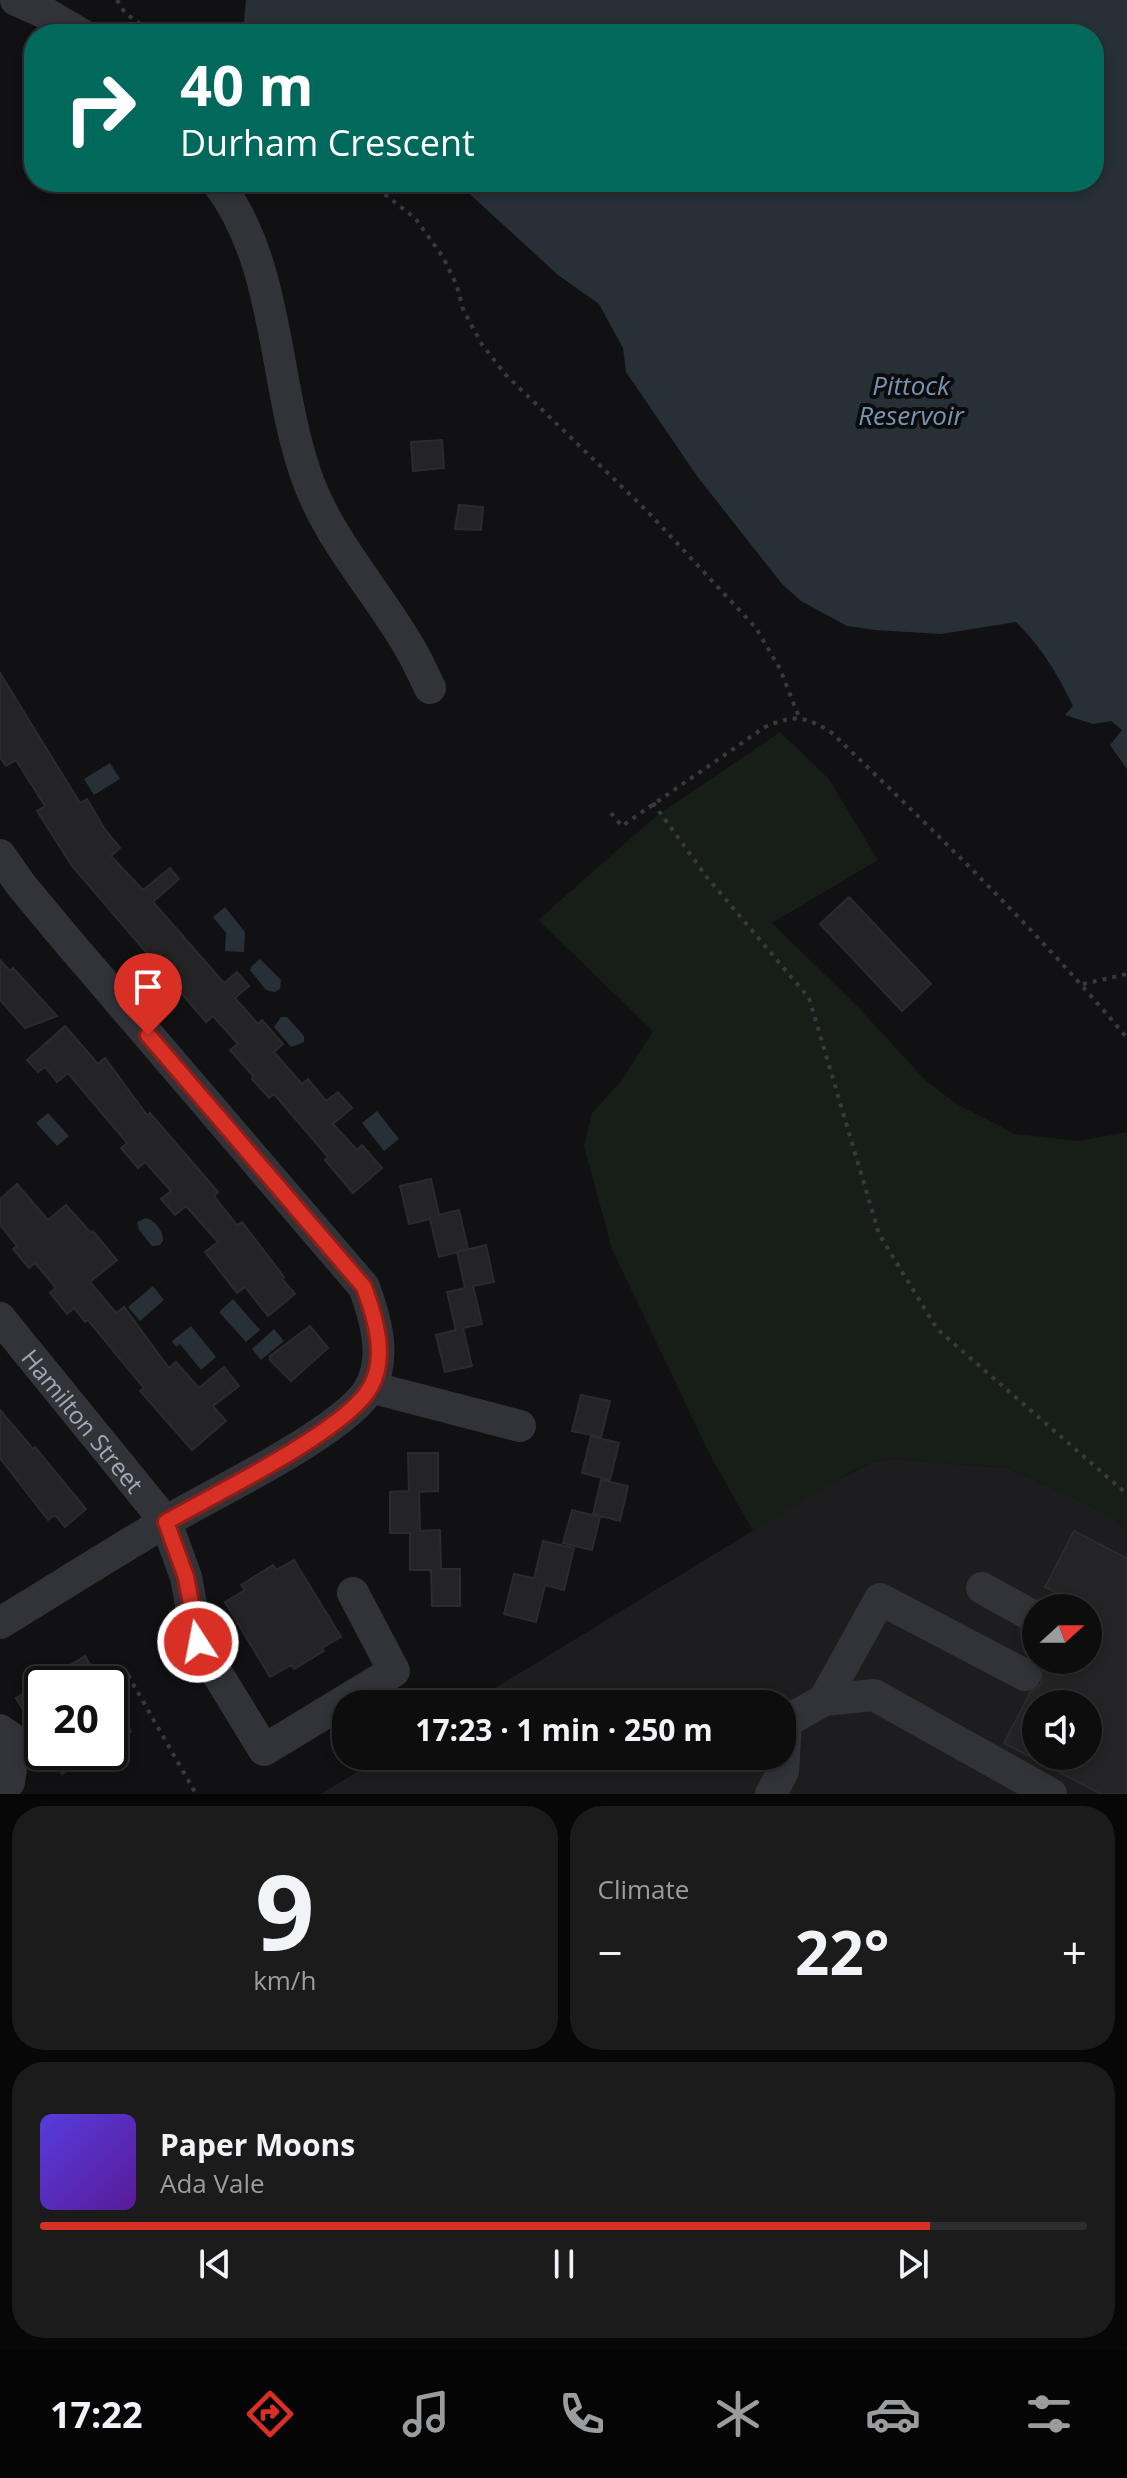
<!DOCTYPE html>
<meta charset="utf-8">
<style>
body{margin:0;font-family:"Open Sans",sans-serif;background:#1b1b1c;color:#f1f3f6;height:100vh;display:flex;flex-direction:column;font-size:30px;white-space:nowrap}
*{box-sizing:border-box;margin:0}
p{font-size:26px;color:#9a9c9e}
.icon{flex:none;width:44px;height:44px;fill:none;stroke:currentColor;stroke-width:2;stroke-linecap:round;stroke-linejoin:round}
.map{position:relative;height:1794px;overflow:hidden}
.drawer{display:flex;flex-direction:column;gap:12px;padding:12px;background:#070708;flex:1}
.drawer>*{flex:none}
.banner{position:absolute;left:24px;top:24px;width:1080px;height:168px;border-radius:32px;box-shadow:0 4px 12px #0003,0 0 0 2px #2d2d2e;background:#00695c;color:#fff;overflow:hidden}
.needle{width:52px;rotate:69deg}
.fabs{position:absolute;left:1022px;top:1594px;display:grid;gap:16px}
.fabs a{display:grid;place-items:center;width:80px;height:80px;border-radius:50%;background:#0d0d0e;box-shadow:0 4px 12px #0003,0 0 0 2px #2d2d2e;font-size:40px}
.speed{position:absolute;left:24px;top:1666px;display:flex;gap:16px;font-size:40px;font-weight:700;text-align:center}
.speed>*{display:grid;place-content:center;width:104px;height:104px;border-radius:50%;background:#0d0d0e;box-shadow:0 4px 12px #0003,0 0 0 2px #2d2d2e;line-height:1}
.speed .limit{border:4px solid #111;border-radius:12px;background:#fff;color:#111}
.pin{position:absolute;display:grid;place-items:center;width:68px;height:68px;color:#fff;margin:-82px -34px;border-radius:50% 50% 50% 0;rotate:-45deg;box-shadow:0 0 8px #0007}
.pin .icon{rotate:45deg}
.me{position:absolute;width:88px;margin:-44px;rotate:349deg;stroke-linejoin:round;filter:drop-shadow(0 0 6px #0008)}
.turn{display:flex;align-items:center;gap:28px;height:168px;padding:0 24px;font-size:36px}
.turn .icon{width:104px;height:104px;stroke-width:2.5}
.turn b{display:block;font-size:56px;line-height:68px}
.big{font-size:60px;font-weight:700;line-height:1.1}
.drawer .widget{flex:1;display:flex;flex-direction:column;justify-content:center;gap:12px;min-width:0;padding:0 28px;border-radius:32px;background:#1b1b1c}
.drawer .dial{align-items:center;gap:0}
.dial b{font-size:104px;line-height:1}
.song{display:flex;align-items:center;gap:24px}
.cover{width:96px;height:96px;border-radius:12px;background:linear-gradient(135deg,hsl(250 70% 55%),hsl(270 70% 35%))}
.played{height:8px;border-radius:4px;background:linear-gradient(90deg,#d93025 85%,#2d2d2e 85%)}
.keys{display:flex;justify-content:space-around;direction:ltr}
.heat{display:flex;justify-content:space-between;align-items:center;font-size:44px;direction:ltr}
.drawer .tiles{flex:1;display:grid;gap:12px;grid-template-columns:1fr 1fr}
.widget:last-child{grid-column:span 2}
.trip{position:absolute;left:332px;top:1690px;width:464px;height:80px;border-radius:32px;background:#0d0d0e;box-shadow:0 4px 12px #0003,0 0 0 2px #2d2d2e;font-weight:700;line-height:80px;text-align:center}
.tabs{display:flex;height:128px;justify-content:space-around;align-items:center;background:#050506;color:#9a9c9e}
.tabs .icon{width:56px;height:56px}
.tabs .on{color:#d93025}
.tabs b{font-size:36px;color:#f1f3f6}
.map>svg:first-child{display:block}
.built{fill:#1d1d20;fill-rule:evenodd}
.green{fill:#171e18}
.water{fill:#273037}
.building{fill:#242427;stroke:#2b2b2f;stroke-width:2;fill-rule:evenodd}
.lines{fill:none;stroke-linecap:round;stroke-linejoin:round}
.path{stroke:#383a3f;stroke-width:4;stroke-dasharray:4 6;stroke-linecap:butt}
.minor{stroke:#323338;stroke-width:32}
.route-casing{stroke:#8d1f18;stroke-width:20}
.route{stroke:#d93025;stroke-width:14}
.labels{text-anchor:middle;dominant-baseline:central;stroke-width:8;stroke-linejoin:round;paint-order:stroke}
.street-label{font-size:24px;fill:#a2a7b4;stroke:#0c0c0e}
.water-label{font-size:26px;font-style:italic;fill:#7695b2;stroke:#0c0c0e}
</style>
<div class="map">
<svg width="1127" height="1794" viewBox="0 0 1127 1794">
<rect width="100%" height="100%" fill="#111113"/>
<path class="built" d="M890,1459L1007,1468L1092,1506L1127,1528V1794H321L383,1756H782V1704H469L821,1489L872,1462ZM1036,1608H1088V1660H1036ZM1036,1704H1088V1756H1036Z"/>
<path class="green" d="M780,732L828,778L878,860L772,923L859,1008L926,1081L957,1104L1015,1134L1079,1141L1127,1132V1528L1092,1506L1007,1468L890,1459L872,1462L855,1470L753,1531L709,1453L612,1249L584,1146L592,1113L622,1080L653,1031L538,920L655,817Z"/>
<path class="water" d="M246,0H1127V769L1110,745L1122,730L1111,721L1093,724L1065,715L1073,706C1057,673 1042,648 1016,622L941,634L875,630L847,626L801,601L782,584L697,476L626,372L623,348L599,304L558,275L461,186L453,182H1094V34H243Z
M110,763L120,779L94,795L84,779Z
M225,907L245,932L244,952L225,951L226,933L213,917Z
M260,959L281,980L280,989L275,992L266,990L250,970L252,966Z
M281,1017H287L304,1036V1042L291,1047L274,1027Z
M377,1111L399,1139L384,1151L362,1123Z
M48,1113L69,1136L57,1146L36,1123Z
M146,1218C155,1220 164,1232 163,1241L160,1245L152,1246L139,1230L137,1222Z
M153,1286L164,1300L140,1321L128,1307Z
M233,1299L260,1330L246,1342L219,1312Z
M191,1326L216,1357L201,1370L180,1344L176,1347L172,1341Z
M274,1329L284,1341L261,1360L252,1349Z"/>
<path class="building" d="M442,440L444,468L413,471L411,442Z
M459,505L483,507L481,530L455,529Z
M0,673L80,803L87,799L104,828L120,848L111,856L143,890L170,868L179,879L153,902L224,983L237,972L249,986L235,998L258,1024L262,1020L283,1044L274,1052L302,1084L308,1079L326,1101L338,1092L352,1108L333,1124L357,1150L362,1145L382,1168L353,1193L325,1160L328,1157L274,1094L269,1098L252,1079L253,1076L230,1050L238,1044L213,1016L206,1022L72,866L37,811L45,806L16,760L6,766L0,757Z
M849,897L931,984L902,1011L820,924Z
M0,960L10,971L13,968L57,1016L25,1028L0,1000Z
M65,1026L98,1064L105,1058L147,1115L150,1113L188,1157L218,1192L214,1196L237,1225L242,1222L284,1277L282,1279L295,1294L268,1316L245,1287L237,1293L205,1252L218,1242L186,1206L175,1215L161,1199L171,1191L145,1162L138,1168L121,1148L127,1143L68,1073L57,1082L45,1067L38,1072L27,1060Z
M431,1179L439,1215L459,1210L468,1249L439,1257L430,1219L409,1224L400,1186Z
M17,1184L48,1220L66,1205L91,1233L93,1231L117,1260L90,1282L116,1313L124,1307L169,1368L176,1362L199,1388L224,1367L239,1386L213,1406L226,1421L192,1450L140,1391L144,1388L88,1320L85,1322L74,1308L67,1314L50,1293L56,1288L35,1263L29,1268L13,1249L17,1246L0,1225V1199Z
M486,1245L494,1282L473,1286L482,1324L463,1328L472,1366L445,1372L436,1335L456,1330L447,1292L465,1288L457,1252Z
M310,1326L328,1348L291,1381L270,1360V1356Z
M581,1395L610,1401L601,1437L572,1431Z
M0,1410L33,1449L35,1447L86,1509L65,1527L55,1515L48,1520L0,1458Z
M591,1436L619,1443L610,1480L582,1473Z
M408,1453H438V1491L419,1492L420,1531L440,1530L441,1569H460V1606H432L431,1570H410V1533H390V1492L409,1491Z
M601,1480L628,1486L620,1521L593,1514Z
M572,1510L600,1517L592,1550L563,1543Z
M1074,1531L1127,1558V1794H1101L1004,1743L1030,1693L1041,1684L1042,1669L1047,1660H1088V1608L1045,1587ZM1036,1704H1088V1756H1036Z
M543,1541L574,1548L564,1590L545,1585L536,1622L504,1614L514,1574L534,1578Z
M294,1560L341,1637L322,1648L324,1651L294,1669L291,1665L270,1677L225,1602L245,1590L241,1585L273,1565L276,1570Z
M85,1656L102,1684H42V1741L16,1698Z
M110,1696L131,1732L110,1745Z
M48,1752H98L62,1774Z"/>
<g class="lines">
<path class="path" d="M117,0L125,13L154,34
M369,182L415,218L443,257L457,286L463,309L481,343L505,374L647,511L756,628L780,669L799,717
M653,803L706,876L809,998L879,1234L937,1329L1127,1494
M611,813L622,826L765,727C794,714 806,716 832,733C934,831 1037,930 1127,1038
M1083,984L1127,974
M128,1675L196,1794"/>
<g class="minor">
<path d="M16,0L47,14L81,34"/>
<path d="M217,182C279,263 273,377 305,472C327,539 377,590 411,650C418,662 424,676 430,688"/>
<path d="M0,855L21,885L66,939L364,1287C375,1317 387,1356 370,1388C345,1431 214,1493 167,1521C111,1554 56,1589 0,1623"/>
<path id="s1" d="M0,1318L166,1522L186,1577L198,1642L264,1750L394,1671L353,1593"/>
<path d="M370,1387L520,1426"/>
<path d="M982,1588L1036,1618"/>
<path d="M824,1700L874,1695L1051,1794"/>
<path d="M782,1724L824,1700L880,1599L1025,1675"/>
<path d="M0,1730L10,1737L14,1750L9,1782"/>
<path d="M771,1794L783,1771L786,1724"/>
</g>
</g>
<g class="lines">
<defs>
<path id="route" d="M148,1035L364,1287C375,1317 388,1357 370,1388C345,1431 213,1495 166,1522L186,1577L198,1642"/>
</defs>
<use href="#route" class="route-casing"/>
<use href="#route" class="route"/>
</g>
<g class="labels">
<g class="street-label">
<text stroke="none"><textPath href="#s1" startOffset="132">Hamilton Street</textPath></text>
</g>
<g class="water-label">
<text x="911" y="385">Pittock<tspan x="911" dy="30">Reservoir</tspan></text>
</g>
</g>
</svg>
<div class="fabs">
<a><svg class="needle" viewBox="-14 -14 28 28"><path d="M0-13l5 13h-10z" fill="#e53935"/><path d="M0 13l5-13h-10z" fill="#9a9c9e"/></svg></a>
<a><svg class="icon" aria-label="sound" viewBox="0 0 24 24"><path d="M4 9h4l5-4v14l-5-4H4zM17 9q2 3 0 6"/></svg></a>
</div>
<div class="speed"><div class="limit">20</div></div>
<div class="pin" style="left:148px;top:1035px;background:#d93025"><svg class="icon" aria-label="arrive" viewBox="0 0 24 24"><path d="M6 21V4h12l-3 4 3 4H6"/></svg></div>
<svg class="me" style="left:198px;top:1642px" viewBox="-20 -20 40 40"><circle r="17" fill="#d93025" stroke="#fff" stroke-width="3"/><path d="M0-11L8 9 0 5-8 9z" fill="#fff"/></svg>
<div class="trip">17:23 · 1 min · 250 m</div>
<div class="banner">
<div class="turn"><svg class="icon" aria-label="right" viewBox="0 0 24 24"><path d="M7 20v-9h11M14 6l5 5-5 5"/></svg><div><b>40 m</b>Durham Crescent</div></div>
</div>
</div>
<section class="drawer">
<div class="tiles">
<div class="widget dial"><b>9</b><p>km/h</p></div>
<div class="widget"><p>Climate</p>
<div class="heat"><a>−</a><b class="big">22°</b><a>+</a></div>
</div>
<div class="widget">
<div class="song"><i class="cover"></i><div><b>Paper Moons</b><p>Ada Vale</p></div></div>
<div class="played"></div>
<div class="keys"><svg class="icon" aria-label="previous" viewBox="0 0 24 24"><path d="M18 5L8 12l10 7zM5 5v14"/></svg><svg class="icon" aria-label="pause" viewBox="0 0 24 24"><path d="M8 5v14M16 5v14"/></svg><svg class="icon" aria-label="next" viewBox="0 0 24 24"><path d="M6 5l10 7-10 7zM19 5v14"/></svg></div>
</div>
</div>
</section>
<nav class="tabs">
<b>17:22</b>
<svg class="icon on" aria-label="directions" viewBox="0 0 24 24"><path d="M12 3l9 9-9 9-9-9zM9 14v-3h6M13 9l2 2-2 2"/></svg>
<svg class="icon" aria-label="music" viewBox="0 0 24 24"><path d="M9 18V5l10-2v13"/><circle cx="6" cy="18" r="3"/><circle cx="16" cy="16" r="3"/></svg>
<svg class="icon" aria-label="phone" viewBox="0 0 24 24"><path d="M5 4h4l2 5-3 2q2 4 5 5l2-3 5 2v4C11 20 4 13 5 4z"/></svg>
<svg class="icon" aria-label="climate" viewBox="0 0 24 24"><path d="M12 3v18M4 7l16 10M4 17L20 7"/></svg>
<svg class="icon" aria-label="car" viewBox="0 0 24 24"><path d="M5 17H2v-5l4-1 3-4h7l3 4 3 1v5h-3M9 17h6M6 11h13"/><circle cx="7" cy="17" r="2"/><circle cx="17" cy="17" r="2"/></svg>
<svg class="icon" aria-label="filters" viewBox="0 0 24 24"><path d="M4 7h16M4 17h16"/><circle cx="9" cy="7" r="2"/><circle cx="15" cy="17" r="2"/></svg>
</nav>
